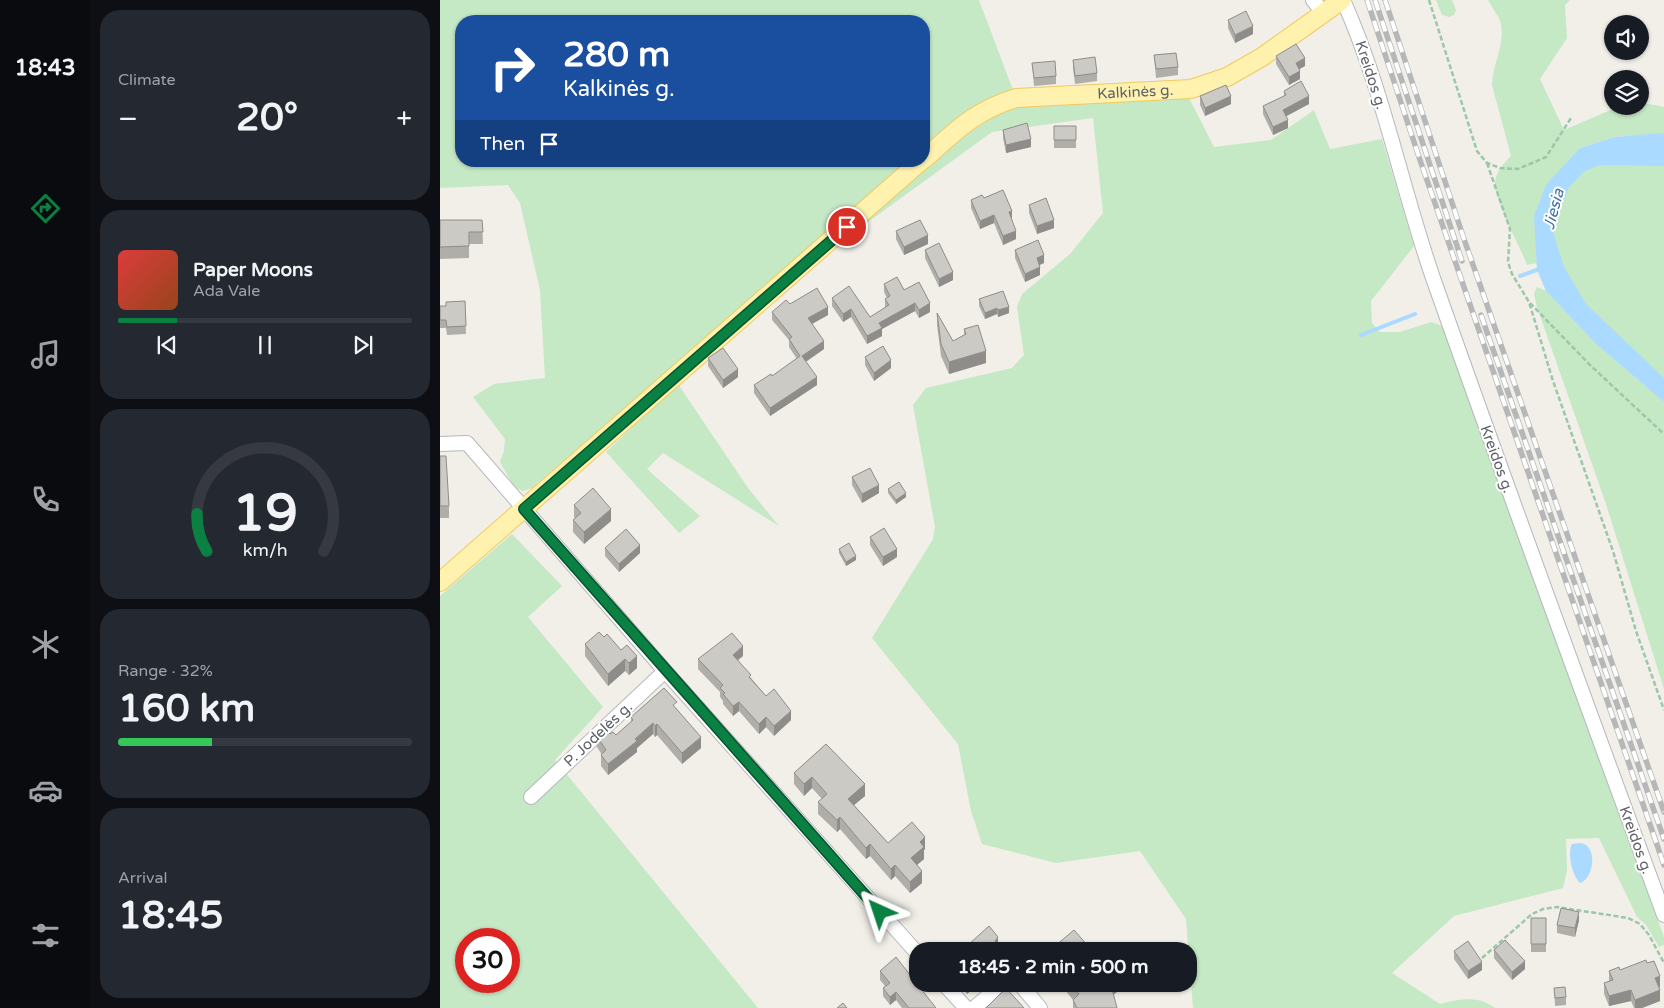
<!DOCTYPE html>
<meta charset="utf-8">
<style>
body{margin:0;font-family:"Varela Round",sans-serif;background:#242831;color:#f1f3f6;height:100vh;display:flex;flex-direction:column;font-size:19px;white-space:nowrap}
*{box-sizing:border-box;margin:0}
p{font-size:16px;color:#9ea1a6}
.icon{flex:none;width:28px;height:28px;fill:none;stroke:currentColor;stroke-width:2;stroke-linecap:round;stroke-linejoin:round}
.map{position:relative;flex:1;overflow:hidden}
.sheet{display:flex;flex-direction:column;gap:10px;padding:10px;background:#0d0f14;width:350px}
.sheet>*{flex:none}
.banner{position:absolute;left:15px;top:15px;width:475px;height:152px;border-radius:20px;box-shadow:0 1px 4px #0004;background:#1a4fa0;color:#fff;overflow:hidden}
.fabs{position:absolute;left:1164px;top:15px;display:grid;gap:10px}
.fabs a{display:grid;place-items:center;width:45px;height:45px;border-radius:50%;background:#171b24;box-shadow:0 1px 4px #0004;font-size:25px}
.speed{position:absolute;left:15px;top:928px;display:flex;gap:10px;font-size:25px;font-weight:700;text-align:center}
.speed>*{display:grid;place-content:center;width:65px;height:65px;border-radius:50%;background:#171b24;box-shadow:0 1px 4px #0004;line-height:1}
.speed .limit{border:8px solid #d22;background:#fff;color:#111}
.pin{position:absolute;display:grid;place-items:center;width:42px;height:42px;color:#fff;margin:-21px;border:2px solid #fff;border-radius:50%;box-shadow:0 1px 5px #0007}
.me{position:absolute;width:55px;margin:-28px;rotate:318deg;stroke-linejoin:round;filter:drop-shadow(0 0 4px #0008)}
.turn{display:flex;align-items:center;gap:18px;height:105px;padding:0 25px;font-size:22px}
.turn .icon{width:65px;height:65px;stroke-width:2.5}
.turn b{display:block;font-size:35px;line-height:42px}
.then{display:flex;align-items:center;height:48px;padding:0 25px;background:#0003;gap:10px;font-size:19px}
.big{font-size:38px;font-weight:700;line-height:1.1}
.sheet .tile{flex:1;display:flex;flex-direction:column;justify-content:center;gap:8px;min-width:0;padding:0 18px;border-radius:20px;background:#242831}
.sheet .dial{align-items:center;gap:0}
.dial svg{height:130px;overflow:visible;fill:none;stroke:#363941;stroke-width:7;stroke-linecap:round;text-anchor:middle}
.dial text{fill:#f1f3f6;stroke:none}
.song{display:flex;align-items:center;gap:15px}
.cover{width:60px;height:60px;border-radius:8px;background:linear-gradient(135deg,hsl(0 70% 55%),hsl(20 70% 35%))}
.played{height:5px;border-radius:2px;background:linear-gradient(90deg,#0b8043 20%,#363941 20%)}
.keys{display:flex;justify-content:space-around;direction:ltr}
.heat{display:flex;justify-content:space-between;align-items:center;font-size:28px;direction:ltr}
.charge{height:8px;border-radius:4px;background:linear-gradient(90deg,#34c759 32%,#363941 0)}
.trip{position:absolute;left:469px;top:942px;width:288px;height:50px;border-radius:20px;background:#171b24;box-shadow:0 1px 4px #0004;font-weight:700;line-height:50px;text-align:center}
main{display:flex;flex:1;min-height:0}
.dock{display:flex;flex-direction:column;width:90px;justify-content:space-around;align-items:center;background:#090b0e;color:#9ea1a6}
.dock .icon{width:35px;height:35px}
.dock .active{color:#0b8043}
.dock b{font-size:22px;color:#f1f3f6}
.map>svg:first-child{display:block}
.green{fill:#c5e8c5;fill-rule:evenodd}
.water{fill:#aadaff}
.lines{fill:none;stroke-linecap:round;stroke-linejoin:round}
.stream{stroke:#aadaff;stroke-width:4}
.minor-casing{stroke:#b5b8bc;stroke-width:16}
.major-casing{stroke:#f2c960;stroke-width:20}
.path{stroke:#9cc7a9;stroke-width:2.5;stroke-dasharray:5 2.5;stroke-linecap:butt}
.minor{stroke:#fff;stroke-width:14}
.major{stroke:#fff2af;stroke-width:18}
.rail-casing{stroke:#b6b7b8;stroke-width:5.5}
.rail{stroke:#fff;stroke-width:4;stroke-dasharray:11;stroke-linecap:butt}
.wall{fill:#afaea9}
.shaded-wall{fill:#8f8d8a}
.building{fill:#cccac5;stroke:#8f8d8a}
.route-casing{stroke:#07532c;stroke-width:12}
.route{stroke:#0b8043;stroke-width:9}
.labels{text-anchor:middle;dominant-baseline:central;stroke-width:4;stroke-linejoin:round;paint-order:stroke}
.street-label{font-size:15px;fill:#5f6368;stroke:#fff}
.water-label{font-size:16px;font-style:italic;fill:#4174aa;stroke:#fff}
</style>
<main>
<nav class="dock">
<b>18:43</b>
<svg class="icon active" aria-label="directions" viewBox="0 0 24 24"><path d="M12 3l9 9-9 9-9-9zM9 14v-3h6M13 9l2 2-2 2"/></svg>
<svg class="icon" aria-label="music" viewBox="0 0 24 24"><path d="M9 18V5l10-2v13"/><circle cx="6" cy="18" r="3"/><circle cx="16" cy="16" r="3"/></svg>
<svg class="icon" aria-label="phone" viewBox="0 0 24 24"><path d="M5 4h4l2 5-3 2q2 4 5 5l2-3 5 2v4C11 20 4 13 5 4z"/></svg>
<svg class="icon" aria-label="climate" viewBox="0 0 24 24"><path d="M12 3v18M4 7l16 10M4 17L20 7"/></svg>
<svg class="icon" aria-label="car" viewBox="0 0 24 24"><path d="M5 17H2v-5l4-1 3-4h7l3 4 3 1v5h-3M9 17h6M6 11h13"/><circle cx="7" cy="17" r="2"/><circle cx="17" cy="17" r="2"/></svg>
<svg class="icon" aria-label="filters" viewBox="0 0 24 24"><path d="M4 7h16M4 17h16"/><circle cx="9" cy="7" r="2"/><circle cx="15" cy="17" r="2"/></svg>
</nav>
<section class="sheet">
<div class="tile"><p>Climate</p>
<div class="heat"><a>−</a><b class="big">20°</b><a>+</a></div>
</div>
<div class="tile">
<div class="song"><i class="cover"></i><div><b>Paper Moons</b><p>Ada Vale</p></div></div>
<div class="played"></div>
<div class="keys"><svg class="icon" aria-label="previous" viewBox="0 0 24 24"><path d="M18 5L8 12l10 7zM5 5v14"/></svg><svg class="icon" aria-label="pause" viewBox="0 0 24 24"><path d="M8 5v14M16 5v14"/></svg><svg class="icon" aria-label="next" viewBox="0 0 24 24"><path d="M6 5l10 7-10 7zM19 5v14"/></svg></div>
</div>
<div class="tile dial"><svg viewBox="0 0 100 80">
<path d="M14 69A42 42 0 1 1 86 69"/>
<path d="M14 69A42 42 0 0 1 8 46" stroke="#0b8043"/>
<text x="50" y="56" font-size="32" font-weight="700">19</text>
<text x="50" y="72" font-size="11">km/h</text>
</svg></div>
<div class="tile"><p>Range · 32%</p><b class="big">160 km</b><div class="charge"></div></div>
<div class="tile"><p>Arrival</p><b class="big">18:45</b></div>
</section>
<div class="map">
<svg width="1224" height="1008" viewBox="0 0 1224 1008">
<rect width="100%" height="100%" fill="#f1efe8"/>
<path class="green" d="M0,0H539L573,90L484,150V21H21V161H470L92,488L83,491L74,487L60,462L64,451L65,439L33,397L54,384L105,378L100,290L80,203L68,185L0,188Z
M996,0H1012L1016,10L1014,15L1009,17L1002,15Z
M1048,0H1130L1125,5L1127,38L1100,79L1124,130L1180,106H1200V102L1224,107V134L1175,137L1140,148L1096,250L1097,263L1087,265C1081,248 1053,197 1055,182C1057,171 1063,164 1071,156L1052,85C1052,65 1067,41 1060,21C1057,14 1052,7 1048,0Z
M748,96L774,147L831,140L874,110L890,149L942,139L974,246L931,301L932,323L940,332H960L991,322L1002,326L1090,561L1224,937V945L1219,947L1206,925L1197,917L1159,838L1126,839L1127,870L1123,888L1014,916L952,973L1000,1004C1017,999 1039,995 1055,1008H753L746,919L700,851L616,863L542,844L531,811L518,744L432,638L493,539L495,527L473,405L486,388L572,368L584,355L577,307L582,294L630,254L663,213L653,118L552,132L428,222L430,211L550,115L572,105Z
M1224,147V393L1108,265L1116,187L1139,163Z
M1097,287L1106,291L1156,344L1224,402V689L1166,504L1097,307L1094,294Z
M238,384L308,488L339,526L223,453L207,469L260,516L239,533L166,452Z
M72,534L122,586L88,617L163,707L115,760L318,1008H0V596ZM26,939H69V981H26Z"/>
<path class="water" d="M1221,133L1224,134V166L1159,165L1143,172L1129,187L1112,229L1124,267L1146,304L1224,378V402L1156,344L1106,291L1097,270L1094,216L1106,185L1140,148L1175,137Z
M1139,843C1158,843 1155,878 1140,883C1132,875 1127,853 1132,844Z"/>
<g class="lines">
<path class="stream" d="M1080,276L1102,268
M921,335L975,314"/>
<defs>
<path id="minor" d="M873,0L884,14
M903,0C943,89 961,186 993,278C1068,491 1146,703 1224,915
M0,444L27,443L225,671L478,954
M91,797L225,671
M504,984L526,1008
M580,984L600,1008
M534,1008L562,984"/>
<g id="major">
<path id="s1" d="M484,159C516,131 534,111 576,98L751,89L787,77L822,57L902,0"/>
<path d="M0,582L481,161"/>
</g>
</defs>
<use href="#minor" class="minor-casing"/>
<use href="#major" class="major-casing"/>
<path class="path" d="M989,0L1037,151L1047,163L1060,168L1078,169L1106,157L1131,118
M1047,163L1070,229L1068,262L1072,274L1089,302L1113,381L1173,551L1196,631L1224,710
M1090,303L1150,365L1224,434
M1042,958L1092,914L1103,909L1117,907L1188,918L1200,924L1209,935L1224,963"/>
<use href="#minor" class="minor"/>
<use href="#major" class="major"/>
<defs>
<path id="rail" d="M927,0L980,160L1224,865
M935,0L1022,261
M945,0L1024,239L1224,812
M1041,315L1224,839"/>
</defs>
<use href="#rail" class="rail-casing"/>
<use href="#rail" class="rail"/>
</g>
<path class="wall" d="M788,20L813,34L795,43L788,28Z
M714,55L738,67V75L716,78Z
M836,56L865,66L859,69L860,79L849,85L836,64Z
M633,60L657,73V81L635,84L633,68Z
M592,63L616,76V84L594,86Z
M844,91L869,104L846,116L848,128L833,135L823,114V106L844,96Z
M760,96L791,104L765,116L760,105Z
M614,126H636V148H614Z
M563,130L591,147L566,153L563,138Z
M544,198L572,219H571L576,239L563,245L554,223L540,229L531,208V200Z
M589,205L614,228L597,234L589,213Z
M0,220H42L43,244H29V258L0,259Z
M456,231L488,244L464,255L456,239Z
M485,250L513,280L499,287L485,258Z
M575,250L604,263L599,265L600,275L585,282L575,258Z
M444,284L464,290L490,312L479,318L475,311L442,329V336L427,344L411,317L403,322L392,306V298L430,317L445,308V299L447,298L444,292Z
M539,299L569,313L558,317L557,314L545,319L539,306Z
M25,301L26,334L7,335L6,328H0V306H6Z
M350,304L388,315L372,324L384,349L366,362L377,385L330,416L314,393V385L332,376L357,359L349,347V340L332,320V312Z
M497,313L513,341L524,335V329L546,363L509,374L501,356L497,325Z
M425,357L451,368L434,381L425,365Z
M268,358L298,377L283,388L268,366Z
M0,456L9,506V518H0Z
M412,477L439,493L422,503L412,485Z
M448,489L466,497L456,504L448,493Z
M134,505L171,521L144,544L133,532V520L135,518L134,517Z
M430,537L457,557L443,566L430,545Z
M165,548L200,553L179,572L165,556Z
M399,549L416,560L406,566L399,553Z
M164,637L197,668L189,675L185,671L168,686L145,656V644Z
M303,656L298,660L311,678L326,696L351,720L334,736L326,727L319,734L299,711L293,716L283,704V701L280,697V692L258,669V659Z
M237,709L261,748L242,764L217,735L215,737L213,734L197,748V752L168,775L161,766V755H162L157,747V736L170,734L176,735L191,722V717Z
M386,744L425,796L414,805L448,843L485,849L484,850V859L477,865L482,883L470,893L455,876L451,880L430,856L426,859L400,829L397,832L378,814V802L382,799L372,788L364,796L354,784V773Z
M1091,918H1106V952H1091Z
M1139,920L1135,937L1117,933V925Z
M528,945H558L560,951H528Z
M1054,950L1085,969L1072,980L1054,958Z
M1014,951L1042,970L1028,979L1014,959Z
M1180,970L1220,987H1219L1220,1001L1202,1008H1194L1191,1001L1169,1006L1164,994V983L1169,981V971Z
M440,971L496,1008H462L456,1000L450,1005L443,996V988L445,986L440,980Z
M518,984H536V986L527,994Z
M607,984H679V990L673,995L677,1008H633V1000L621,985L614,991Z
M1114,988L1126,997V1005L1115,1006Z"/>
<path class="shaded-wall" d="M813,26V34L795,43V35Z
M865,58V66L856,71V63Z
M860,71V79L849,85V77Z
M791,96V104L765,116V108Z
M869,96V104L843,118V110Z
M848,120V128L833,135V127Z
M591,139V147L566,153V145Z
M572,211V219L569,220V212Z
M554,215V223L540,229V221Z
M614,220V228L597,234V226Z
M576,231V239L563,245V236Z
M488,235V244L464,255V247Z
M604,255V263L597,266V258Z
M600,267V275L585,282V274Z
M513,272V280L499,287V279Z
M475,303V311L442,329V336L427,344V336L439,323Z
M490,303V312L479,318V310Z
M388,307V315L368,326V318Z
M569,307V313L558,317V310Z
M557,308V314L545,319V313Z
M411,309V317L403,322V314Z
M384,341V349L362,364V356Z
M546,351V363L509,374V362Z
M451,360V368L434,381V373Z
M298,369V377L283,388V380Z
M377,377V385L330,416V408Z
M439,485V493L422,503V494Z
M466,493V497L456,504V500Z
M171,509V521L144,544V532Z
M200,545V553L179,572V564Z
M457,549V557L443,566V557Z
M416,556V560L406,566V562Z
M303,646V656L293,664V655Z
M197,656V668L189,675V663Z
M185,659V671L168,686V674Z
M299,702V711L293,716V706Z
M351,711V720L334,736V726Z
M326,717V727L319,734V724Z
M213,723V734L197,748V752L168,775V764Z
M217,724V735L215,737V726Z
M261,737V748L242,764V753Z
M372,777V788L364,796V784Z
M425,784V796L408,810V799Z
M400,817V829L397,832V820Z
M485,837V849L484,850V859L471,870V858L480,842Z
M430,844V856L426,859V848Z
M455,865V876L451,880V869Z
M482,871V883L470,893V882Z
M1139,912V920L1135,937V928Z
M558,937V945L555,941Z
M1085,961V969L1072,980V972Z
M1042,962V970L1028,979V971Z
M1220,976V987L1215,989V978Z
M529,984H536V986L527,994V986Z
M614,984H621V985L614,991Z
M672,984H679V990L671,997V985Z
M1191,990V1001L1169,1006V996Z
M1220,990V1001L1202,1008H1195V1000Z
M456,992V1000L450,1005V997Z"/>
<path class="building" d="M806,11L813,26L795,35L788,20Z
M856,44L865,58L856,63L860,71L849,77L836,56Z
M736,53L738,67L716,69L714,55Z
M655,57L657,73L635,76L633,60Z
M615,61L616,76L594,78L592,63Z
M861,81L869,96L843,110L848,120L833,127L823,106L846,95L844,91Z
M786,85L791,96L765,108L760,96Z
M587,123L591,139L566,145L563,130Z
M614,126H636V140H614Z
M563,190L572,211L569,212L576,231L563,236L554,215L540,221L531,200L542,195L544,198Z
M606,198L614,220L597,226L589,205Z
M0,220H42L43,232H29V246L0,247Z
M480,220L488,235L464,247L456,231Z
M598,240L604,255L597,258L600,267L585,274L575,250Z
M499,243L513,272L499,279L485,250Z
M457,277L464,290L479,282L490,303L479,310L475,303L439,323L442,328L427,336L411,309L403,314L392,298L409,286L430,317L449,305L445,299L450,296L444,284Z
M377,288L388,307L368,318L384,341L362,356L377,377L330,408L314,385L331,374L332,376L360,356L349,339L352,337L332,312L346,300L350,304Z
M563,291L569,307L558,310L557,308L545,313L539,299Z
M25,301L26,326L7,327L6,320H0V306H6V302Z
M497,313L513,341L526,334L524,329L538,325L546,351L509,362L501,344Z
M443,346L451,360L434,373L425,357Z
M283,348L298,369L283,380L268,358Z
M0,456H6L9,506H0Z
M430,468L439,485L422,494L412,477Z
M459,482L466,493L456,500L448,489Z
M153,488L171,509L144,532L133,520L141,513L134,505Z
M444,528L457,549L443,557L430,537Z
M186,529L200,545L179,564L165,548Z
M409,543L416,556L406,562L399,549Z
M159,632L164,637L167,634L181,650L187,645L197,656L189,663L185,659L168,674L145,644Z
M292,633L303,646L293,655L311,675L309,677L326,696L334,689L351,711L334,726L326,717L319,724L299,702L293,706L283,694L285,693L280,688L283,685L258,659Z
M224,688L237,702L233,705L261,737L242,753L217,724L215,726L213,723L195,739L197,741L168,764L161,755L166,750L157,736L165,729L170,734L173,732L176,735L193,720L191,717Z
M386,744L425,784L408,799L448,843L472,822L485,837L480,842L484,847L471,858L482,871L470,882L455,865L451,869L430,844L426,848L400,817L397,820L378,802L387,794L372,777L364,784L354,773Z
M1121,908L1139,912L1135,928L1117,925Z
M1091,918H1106V944H1091Z
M549,926L558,937L555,941L560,947L556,951H547L545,949L542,951H533L528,945Z
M634,930L649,947L645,951H609Z
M1065,940L1085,961L1072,972L1054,950Z
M1028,941L1042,962L1028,971L1014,951Z
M456,957L496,1008H469L456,992L450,997L443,988L450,983L440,971Z
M1206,960L1207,963L1214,961L1220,976L1215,978L1220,990L1195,1000L1191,990L1169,996L1164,983L1173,980L1169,971L1179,967L1180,970Z
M630,984H672L671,985L677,1008H637L633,1000L639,994Z
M1125,987L1126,997L1115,998L1114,988Z
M566,988L584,1008H546Z
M403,1003L407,1008H397Z"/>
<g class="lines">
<defs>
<path id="route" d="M407,227L84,509L440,912"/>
</defs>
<use href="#route" class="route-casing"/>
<use href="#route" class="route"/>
</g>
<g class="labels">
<g class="street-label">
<text transform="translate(931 75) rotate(72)">Kreidos g.</text>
<text stroke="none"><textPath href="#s1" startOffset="231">Kalkinės g.</textPath></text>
<text transform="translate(1057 459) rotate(70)">Kreidos g.</text>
<text transform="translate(158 734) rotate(-43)">P. Jodelės g.</text>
<text transform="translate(1196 840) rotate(70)">Kreidos g.</text>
</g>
<g class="water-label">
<text transform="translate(1114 209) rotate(-75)">Jiesia</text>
</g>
</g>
</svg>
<div class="fabs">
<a><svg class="icon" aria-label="sound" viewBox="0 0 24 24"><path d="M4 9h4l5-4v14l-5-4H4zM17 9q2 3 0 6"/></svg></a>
<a><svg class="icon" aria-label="layers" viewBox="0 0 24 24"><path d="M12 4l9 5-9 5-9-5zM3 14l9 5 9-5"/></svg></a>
</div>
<div class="speed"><div class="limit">30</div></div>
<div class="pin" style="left:407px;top:227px;background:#d93025"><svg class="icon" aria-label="arrive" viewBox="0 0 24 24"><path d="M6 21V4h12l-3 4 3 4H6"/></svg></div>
<svg class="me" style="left:440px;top:912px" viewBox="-20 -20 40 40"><path d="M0-17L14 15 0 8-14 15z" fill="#0b8043" stroke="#fff" stroke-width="4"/></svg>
<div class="trip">18:45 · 2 min · 500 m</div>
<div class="banner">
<div class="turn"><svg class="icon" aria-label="right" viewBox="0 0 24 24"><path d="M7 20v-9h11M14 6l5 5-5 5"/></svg><div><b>280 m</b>Kalkinės g.</div></div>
<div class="then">Then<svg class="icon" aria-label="arrive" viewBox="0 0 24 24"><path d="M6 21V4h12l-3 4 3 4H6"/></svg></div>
</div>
</div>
</main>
